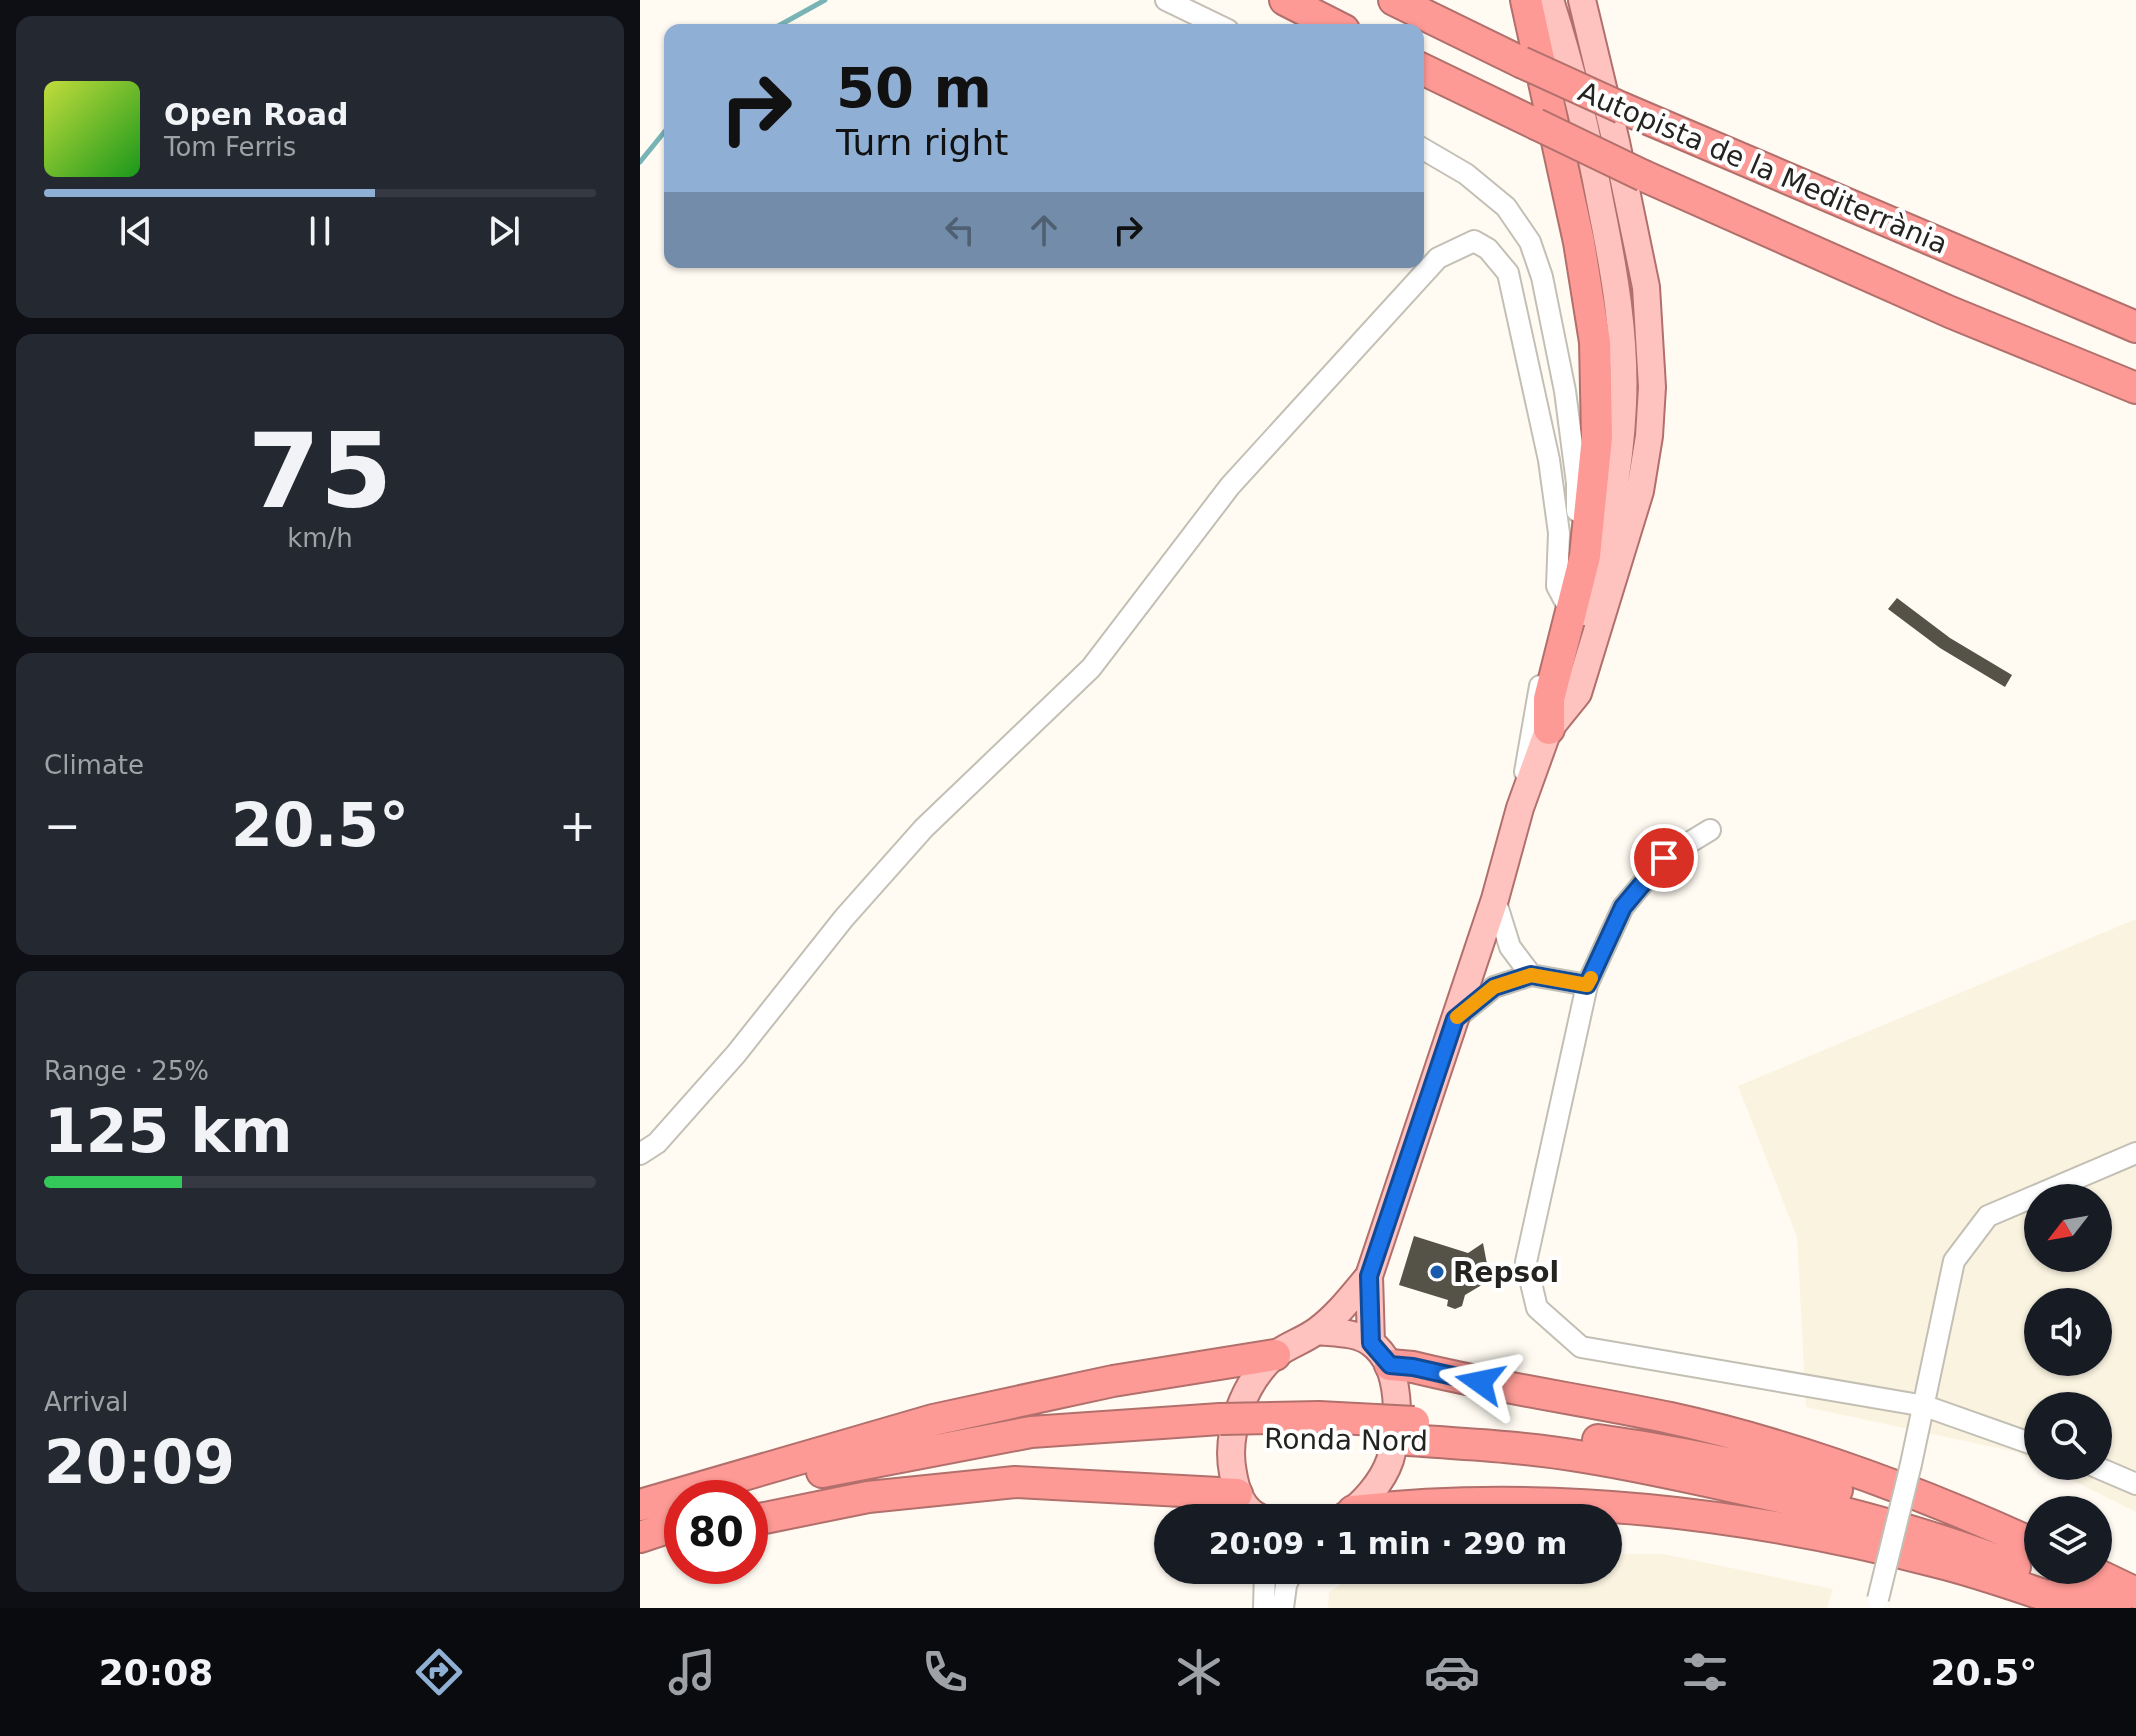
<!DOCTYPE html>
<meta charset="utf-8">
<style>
body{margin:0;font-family:"DejaVu Sans",sans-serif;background:#242831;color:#f1f3f6;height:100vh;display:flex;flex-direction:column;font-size:30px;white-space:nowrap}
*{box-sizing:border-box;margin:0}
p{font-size:26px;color:#9ea1a6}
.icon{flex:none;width:44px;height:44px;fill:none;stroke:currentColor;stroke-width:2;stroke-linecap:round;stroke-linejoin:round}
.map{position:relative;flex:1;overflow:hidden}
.drawer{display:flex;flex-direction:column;gap:16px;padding:16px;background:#0d0f14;width:640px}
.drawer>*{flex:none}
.hud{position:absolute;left:24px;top:24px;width:760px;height:244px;border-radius:16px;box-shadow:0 2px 6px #0004;background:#90afd4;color:#111;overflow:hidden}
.needle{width:52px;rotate:239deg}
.controls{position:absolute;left:1384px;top:1184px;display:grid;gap:16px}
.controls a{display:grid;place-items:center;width:88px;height:88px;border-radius:50%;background:#171b24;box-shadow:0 2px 6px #0004;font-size:40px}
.speed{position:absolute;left:24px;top:1480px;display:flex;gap:16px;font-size:40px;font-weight:700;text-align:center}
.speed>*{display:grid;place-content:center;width:104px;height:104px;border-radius:50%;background:#171b24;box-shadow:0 2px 6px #0004;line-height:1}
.speed .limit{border:12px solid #d22;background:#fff;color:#111}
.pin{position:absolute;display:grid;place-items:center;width:68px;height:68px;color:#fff;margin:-34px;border:4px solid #fff;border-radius:50%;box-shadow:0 2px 8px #0007}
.me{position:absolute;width:88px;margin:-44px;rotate:282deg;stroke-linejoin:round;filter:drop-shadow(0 0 6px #0008)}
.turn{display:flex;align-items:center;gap:28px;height:168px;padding:0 40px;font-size:36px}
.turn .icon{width:104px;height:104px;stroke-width:2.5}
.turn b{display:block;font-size:56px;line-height:68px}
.lanes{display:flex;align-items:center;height:76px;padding:0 40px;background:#0003;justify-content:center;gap:40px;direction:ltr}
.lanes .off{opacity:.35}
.big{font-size:60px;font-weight:600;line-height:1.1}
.drawer .widget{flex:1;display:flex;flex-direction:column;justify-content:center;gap:12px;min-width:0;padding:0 28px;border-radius:16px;background:#242831}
.drawer .dial{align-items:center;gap:0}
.dial b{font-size:104px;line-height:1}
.song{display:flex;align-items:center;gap:24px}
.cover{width:96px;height:96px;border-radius:12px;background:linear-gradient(135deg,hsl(70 70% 55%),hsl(120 70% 35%))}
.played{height:8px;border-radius:4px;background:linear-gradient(90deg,#90afd4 60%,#363941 60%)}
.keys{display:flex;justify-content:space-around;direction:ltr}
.heat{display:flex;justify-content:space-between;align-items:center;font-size:44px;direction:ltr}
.charge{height:12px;border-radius:6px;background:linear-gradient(90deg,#34c759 25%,#363941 0)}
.trip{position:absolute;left:514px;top:1504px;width:468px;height:80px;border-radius:40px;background:#171b24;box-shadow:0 2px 6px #0004;font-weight:600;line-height:80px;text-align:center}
.tab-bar{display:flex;height:128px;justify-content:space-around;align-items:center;background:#090b0e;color:#9ea1a6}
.tab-bar .icon{width:56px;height:56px}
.tab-bar .on{color:#90afd4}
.tab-bar b{font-size:36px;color:#f1f3f6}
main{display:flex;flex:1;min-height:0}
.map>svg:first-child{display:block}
.built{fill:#faf3e0;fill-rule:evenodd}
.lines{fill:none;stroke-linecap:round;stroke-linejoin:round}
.stream{stroke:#78b4b6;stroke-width:5}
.building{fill:#555248}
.minor-casing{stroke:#c3bfb4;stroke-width:24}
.major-casing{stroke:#b2706c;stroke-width:30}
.highway-casing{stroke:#b2706c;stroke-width:34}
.minor{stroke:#fff;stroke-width:20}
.major{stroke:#fec2bf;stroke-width:26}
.highway{stroke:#fe9a95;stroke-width:30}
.minor-bridge-casing{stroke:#c3bfb4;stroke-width:24;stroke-linecap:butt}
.highway-bridge-casing{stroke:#b2706c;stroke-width:34;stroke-linecap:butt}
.minor-bridge{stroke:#fff;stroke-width:20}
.highway-bridge{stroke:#fe9a95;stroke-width:30}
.route-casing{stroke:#114b97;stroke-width:20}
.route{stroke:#1a73e8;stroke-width:14}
.slow{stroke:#f59e0b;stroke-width:14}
.poi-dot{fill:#195bab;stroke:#fff;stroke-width:3}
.labels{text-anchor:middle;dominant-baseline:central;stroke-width:8;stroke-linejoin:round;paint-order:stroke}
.street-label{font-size:28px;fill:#24231f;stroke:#fff}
.poi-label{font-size:28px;font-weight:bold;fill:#24231f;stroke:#fff;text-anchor:start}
</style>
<main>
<section class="drawer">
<div class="widget">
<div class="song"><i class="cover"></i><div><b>Open Road</b><p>Tom Ferris</p></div></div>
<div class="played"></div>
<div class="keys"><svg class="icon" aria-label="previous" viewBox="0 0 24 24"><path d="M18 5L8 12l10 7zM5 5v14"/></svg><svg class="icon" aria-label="pause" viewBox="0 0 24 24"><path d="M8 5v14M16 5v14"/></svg><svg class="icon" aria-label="next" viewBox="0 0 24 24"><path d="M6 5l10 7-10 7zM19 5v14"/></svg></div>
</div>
<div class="widget dial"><b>75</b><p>km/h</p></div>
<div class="widget"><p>Climate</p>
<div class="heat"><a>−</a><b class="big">20.5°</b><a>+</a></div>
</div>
<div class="widget"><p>Range · 25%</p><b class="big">125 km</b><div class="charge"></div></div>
<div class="widget"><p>Arrival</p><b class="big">20:09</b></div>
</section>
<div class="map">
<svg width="1496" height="1608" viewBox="0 0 1496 1608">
<rect width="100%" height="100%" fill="#fffbf2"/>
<path class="built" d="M1496,919V1512L1404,1466H1458V1406H1398V1463L1376,1452L1166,1407L1157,1237L1098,1086ZM1398,1198H1458V1258H1398ZM1398,1302H1458V1362H1398Z
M968,1554H1023L1193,1589L1187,1608H688L689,1592L723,1570H968Z"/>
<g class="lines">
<path class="stream" d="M131,30L185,0
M0,162L30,125"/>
</g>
<path class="building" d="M1257,598L1310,638L1372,675L1365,687L1300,648L1248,609Z
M774,1236L828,1253L843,1243L850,1280L825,1295L822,1306L815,1309L807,1306L808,1300L759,1285Z"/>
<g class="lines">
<defs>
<path id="minor" d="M526,0L588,30
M778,146L826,174L866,207L890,242L902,277L925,391L937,483V511
M885,772L900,686
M1070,830L1024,858L983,907L947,985L886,1262L897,1308L941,1347L1285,1406L1398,1446
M855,899L870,947L891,975
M815,1019L854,987L891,975L947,985
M0,1154L17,1143L96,1054L204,918L284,828L451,668L590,486L798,258L834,241L848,249L868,273L909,460L919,533L917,586L925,601
M1271,1464L1314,1261L1348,1216L1496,1153
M1454,1466L1496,1484
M624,1608L625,1570
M643,1608L646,1585L653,1570"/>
<path id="major" d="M910,0C932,68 948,136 961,206C974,270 986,338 983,404C980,474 965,546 945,612
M909,729L938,693L1000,491L1009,436L1012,387L1006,287L976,142L942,0
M729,1276L731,1343
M677,1331C694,1333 717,1332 731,1343C763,1366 760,1426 750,1460C743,1481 722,1506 703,1517
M621,1518C602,1510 596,1491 593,1473C585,1433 604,1382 635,1355C648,1345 665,1340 678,1330C698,1315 713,1295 729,1276L855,899L880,808L915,711"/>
<path id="highway" d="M645,0L704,30
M754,0L881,62
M886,0L939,242L955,342L957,437L945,556L909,699V729
M778,67L896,124
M982,108L1496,327
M1004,176L1310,312L1496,388
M750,1365L773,1367C858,1388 945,1400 1030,1418C1158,1446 1280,1492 1398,1546
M768,1440C827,1444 886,1447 944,1457C994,1465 1044,1476 1094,1487C1189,1507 1284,1531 1375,1567
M958,1440C1039,1451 1118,1468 1197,1490
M182,1472L391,1432L580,1419
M0,1505L293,1420L473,1381L635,1355
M713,1511C907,1489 1109,1513 1297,1562C1346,1574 1394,1592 1442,1608
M110,1521L228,1497L375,1482L597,1494
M0,1537L42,1523
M1448,1570L1496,1593
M1423,1586L1476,1608"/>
</defs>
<use href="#minor" class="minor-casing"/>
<use href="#major" class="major-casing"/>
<use href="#highway" class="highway-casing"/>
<use href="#minor" class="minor"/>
<use href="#major" class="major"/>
<use href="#highway" class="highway"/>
<defs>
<path id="minor-bridge" d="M1238,1599L1271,1464"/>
<path id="highway-bridge" d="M881,62L982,108
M896,124L1004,176
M580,1419L679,1417L774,1422"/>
</defs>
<use href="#minor-bridge" class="minor-bridge-casing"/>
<use href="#highway-bridge" class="highway-bridge-casing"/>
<use href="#minor-bridge" class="minor-bridge"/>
<use href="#highway-bridge" class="highway-bridge"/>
</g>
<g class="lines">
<defs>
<path id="route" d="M840,1382L773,1367L750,1365L731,1343L729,1276L815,1019L854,987L891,975L947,985L983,907L1024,858"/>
</defs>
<use href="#route" class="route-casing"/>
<use href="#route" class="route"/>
<path class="slow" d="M817,1017L854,987L891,975L947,985L951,978"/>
</g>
<circle class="poi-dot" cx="797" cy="1272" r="8"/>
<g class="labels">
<g class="street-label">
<text transform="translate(1123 168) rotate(23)">Autopista de la Mediterrània</text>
<text transform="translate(706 1440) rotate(1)">Ronda Nord</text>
</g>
<g class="poi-label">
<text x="813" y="1272">Repsol</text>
</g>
</g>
</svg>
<div class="controls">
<a><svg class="needle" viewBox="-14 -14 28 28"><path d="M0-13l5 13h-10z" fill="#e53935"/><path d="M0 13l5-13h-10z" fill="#9ea1a6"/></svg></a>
<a><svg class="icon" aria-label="sound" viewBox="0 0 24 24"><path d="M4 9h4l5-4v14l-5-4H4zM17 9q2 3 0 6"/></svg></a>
<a><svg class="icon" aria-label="search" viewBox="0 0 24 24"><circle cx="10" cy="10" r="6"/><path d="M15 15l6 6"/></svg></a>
<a><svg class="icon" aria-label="layers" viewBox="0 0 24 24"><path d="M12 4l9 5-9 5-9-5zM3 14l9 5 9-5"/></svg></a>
</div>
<div class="speed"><div class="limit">80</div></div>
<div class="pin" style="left:1024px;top:858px;background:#d93025"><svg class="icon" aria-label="arrive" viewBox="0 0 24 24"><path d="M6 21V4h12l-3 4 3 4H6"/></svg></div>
<svg class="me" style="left:840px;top:1382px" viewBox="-20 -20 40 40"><path d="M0-17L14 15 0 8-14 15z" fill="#1a73e8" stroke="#fff" stroke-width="4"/></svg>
<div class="trip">20:09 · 1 min · 290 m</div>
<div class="hud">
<div class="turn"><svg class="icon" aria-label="right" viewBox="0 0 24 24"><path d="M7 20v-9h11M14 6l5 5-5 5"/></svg><div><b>50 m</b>Turn right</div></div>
<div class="lanes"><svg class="icon off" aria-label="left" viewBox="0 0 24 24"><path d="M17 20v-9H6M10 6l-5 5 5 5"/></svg><svg class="icon off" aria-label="ahead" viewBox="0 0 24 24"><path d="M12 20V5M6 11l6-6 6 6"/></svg><svg class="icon" aria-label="right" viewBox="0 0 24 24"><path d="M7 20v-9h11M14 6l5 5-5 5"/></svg></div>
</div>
</div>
</main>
<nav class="tab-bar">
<b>20:08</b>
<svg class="icon on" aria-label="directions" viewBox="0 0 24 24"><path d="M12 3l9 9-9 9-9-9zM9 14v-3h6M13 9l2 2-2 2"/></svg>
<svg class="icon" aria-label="music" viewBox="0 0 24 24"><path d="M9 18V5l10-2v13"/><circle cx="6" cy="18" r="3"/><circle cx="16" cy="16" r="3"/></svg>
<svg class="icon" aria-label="phone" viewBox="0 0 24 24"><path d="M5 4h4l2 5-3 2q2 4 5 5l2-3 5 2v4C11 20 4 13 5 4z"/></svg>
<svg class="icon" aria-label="climate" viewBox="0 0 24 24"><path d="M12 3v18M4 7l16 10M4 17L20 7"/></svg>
<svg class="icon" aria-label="car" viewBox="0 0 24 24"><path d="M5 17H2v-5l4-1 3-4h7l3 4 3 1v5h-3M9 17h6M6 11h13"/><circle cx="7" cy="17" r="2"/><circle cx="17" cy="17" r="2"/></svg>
<svg class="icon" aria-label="filters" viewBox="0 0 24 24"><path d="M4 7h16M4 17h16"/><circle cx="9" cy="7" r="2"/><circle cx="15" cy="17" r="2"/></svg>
<b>20.5°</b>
</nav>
